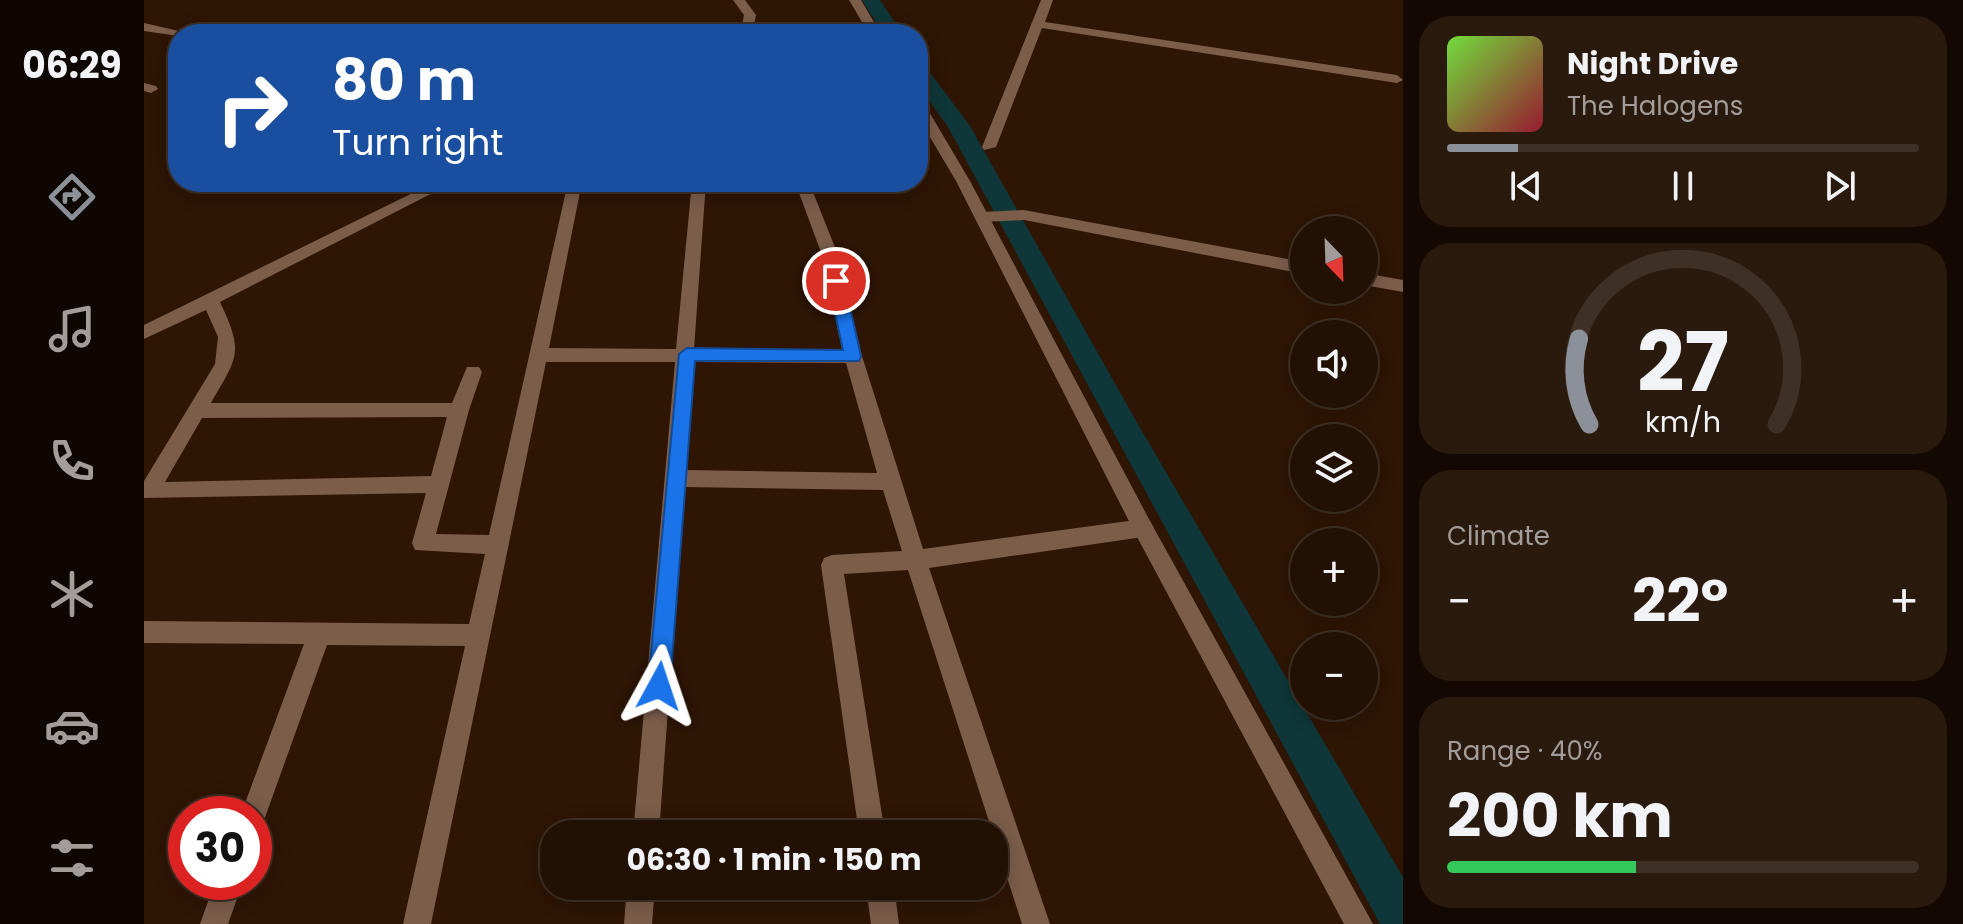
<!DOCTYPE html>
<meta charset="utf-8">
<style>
body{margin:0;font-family:Poppins,sans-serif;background:#2a190d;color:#f1f3f6;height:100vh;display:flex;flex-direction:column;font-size:30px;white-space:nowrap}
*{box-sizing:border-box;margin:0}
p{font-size:26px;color:#a29d9a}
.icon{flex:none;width:44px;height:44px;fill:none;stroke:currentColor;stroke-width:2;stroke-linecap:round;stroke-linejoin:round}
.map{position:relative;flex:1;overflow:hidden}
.drawer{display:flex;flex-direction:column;gap:16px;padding:16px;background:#130902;width:560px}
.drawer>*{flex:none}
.top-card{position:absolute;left:24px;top:24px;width:760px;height:168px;border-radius:32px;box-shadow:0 4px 20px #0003,0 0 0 2px #3f3025;background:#1a4fa0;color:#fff;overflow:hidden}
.needle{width:52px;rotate:157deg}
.controls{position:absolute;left:1146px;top:216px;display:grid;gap:16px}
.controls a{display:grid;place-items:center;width:88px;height:88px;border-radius:50%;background:#221003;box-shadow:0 4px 20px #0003,0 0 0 2px #3f3025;font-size:40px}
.speed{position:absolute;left:24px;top:796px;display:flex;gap:16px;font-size:40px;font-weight:700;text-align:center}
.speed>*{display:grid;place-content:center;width:104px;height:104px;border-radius:50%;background:#221003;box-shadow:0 4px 20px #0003,0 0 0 2px #3f3025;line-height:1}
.speed .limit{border:12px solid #d22;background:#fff;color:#111}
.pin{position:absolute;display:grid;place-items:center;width:68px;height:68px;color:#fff;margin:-34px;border:4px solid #fff;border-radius:50%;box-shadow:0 2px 8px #0007}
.me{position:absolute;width:88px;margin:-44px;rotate:5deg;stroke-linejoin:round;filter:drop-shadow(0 0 6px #0008)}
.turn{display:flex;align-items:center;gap:28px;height:168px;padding:0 32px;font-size:36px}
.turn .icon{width:104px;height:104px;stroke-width:2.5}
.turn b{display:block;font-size:56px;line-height:68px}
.big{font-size:60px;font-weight:700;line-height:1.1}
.drawer .widget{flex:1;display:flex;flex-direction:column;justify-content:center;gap:12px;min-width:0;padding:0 28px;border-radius:32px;background:#2a190d}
.drawer .dial{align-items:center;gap:0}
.dial svg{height:208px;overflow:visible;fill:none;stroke:#3f3025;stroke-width:7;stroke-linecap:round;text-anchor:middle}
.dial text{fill:#f1f3f6;stroke:none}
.song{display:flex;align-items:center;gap:24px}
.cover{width:96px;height:96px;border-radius:12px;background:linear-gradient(135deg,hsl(100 70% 55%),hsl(350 70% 35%))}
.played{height:8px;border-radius:4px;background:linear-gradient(90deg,#8c9099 15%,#3f3025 15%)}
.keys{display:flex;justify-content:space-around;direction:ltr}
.heat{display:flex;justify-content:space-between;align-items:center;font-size:44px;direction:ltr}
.charge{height:12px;border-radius:6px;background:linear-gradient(90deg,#34c759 40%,#3f3025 0)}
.trip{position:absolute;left:396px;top:820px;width:468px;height:80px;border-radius:32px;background:#221003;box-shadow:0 4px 20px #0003,0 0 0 2px #3f3025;font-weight:700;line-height:80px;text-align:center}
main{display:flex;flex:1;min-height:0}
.tabs{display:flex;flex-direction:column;width:144px;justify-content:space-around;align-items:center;background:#0e0601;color:#a29d9a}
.tabs .icon{width:56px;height:56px}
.tabs .active{color:#8c9099}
.tabs b{font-size:36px;color:#f1f3f6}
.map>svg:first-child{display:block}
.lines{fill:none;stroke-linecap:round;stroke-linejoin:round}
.canal{fill:#0f3638;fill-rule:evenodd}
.minor{fill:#7b5d4a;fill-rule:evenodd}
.tertiary{fill:#7b5d4a;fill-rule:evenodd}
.route{fill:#1a73e8;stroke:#114b97;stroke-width:2}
</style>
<main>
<nav class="tabs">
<b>06:29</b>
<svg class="icon active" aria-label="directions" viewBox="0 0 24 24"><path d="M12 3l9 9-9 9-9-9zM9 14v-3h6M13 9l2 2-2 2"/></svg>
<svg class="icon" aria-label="music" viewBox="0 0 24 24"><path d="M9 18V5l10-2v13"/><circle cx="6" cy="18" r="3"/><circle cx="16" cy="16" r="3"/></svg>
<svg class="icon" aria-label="phone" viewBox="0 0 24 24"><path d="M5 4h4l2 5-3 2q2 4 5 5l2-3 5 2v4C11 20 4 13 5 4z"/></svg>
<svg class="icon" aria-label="climate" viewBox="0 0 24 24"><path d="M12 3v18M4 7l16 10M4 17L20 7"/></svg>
<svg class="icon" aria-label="car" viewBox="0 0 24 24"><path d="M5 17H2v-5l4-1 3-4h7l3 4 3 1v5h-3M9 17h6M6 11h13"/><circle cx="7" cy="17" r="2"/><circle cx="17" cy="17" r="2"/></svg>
<svg class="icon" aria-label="filters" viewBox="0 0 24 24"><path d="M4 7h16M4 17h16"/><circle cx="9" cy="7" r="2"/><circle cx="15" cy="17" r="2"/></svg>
</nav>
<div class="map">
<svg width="1259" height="924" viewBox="0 0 1259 924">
<rect width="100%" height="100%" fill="#2e1504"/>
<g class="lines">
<path class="canal" d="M718,0H736L759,34H739Z
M774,64L781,66L826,126L995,426L1259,877V924H1236L804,127L774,85Z"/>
<path class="minor" d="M589,0H601L612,15L608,34H596L600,15Z
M897,0H909L901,22L1253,75L1259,80L1253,83L898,28L852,147L840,150L838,147Z
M0,23L48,34L34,36L0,31Z
M0,83L12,86L14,89L7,93L0,91Z
M291,182H310L76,302C100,353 94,356 67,403H308L323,367H335L338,372L325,410L292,534L345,535L424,182H438L405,348L532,349L548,182H562L550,349H698L678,255L651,182H665L694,255L718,356L779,549L999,519L1006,521L1010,528L1006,535L999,537L785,568L906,924H878L764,570L700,574L741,834H715L677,565L680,558L688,555L758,551L739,490L540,487L515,834H489L531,362H402L287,924H259L321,646L183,645L119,823L110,827V814H97L160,644L0,643V621L325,624L341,554L271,550L268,543L282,493L0,498V481L71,364L74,337L62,310L0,339V325ZM549,362L702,363L733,473L542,470ZM303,417L287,476L21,482L58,418Z
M880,210L1160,262V274L880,220L838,222L830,217L838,212Z
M1220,273L1259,280V292L1220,285Z
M71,882H99L84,924H56Z
M483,886H511L508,924H480Z
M722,886H750L755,924H727Z"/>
<path class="tertiary" d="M705,0H717L737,34H725Z
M774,101L781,105L826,181L1006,521L1229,924H1200L992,535L812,181L774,117Z"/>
</g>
<path class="route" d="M692,275L700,281L717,356L715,361H551L526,686L523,693L515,697L507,693L504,686L535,354L543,348L699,350L684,281Z"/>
</svg>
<div class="controls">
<a><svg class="needle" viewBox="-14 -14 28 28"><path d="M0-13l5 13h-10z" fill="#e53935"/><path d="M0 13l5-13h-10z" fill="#a29d9a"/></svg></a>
<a><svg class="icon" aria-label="sound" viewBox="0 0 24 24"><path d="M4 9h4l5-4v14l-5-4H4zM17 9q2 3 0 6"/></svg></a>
<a><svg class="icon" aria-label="layers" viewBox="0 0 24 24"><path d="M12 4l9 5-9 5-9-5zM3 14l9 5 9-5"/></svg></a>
<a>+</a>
<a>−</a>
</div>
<div class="speed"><div class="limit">30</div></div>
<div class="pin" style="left:692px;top:281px;background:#d93025"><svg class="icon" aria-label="arrive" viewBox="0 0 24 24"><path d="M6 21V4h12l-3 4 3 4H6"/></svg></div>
<svg class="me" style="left:515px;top:686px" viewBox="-20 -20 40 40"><path d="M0-17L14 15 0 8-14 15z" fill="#1a73e8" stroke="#fff" stroke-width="4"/></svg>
<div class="trip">06:30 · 1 min · 150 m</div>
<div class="top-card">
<div class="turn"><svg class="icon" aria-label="right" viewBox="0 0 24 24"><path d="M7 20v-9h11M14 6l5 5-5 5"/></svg><div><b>80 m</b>Turn right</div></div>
</div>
</div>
<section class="drawer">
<div class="widget">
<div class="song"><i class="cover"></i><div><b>Night Drive</b><p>The Halogens</p></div></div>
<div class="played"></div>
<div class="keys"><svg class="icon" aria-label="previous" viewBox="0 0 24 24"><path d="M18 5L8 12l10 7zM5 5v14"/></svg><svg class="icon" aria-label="pause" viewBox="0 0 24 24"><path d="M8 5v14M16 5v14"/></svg><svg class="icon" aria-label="next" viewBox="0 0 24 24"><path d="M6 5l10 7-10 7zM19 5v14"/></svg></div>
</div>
<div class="widget dial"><svg viewBox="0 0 100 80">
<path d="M14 69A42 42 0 1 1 86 69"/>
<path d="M14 69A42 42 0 0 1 10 36" stroke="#8c9099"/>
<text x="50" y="56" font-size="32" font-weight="700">27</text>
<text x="50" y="72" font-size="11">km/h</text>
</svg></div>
<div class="widget"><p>Climate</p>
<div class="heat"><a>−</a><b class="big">22°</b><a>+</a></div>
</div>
<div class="widget"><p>Range · 40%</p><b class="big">200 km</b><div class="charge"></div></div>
</section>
</main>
